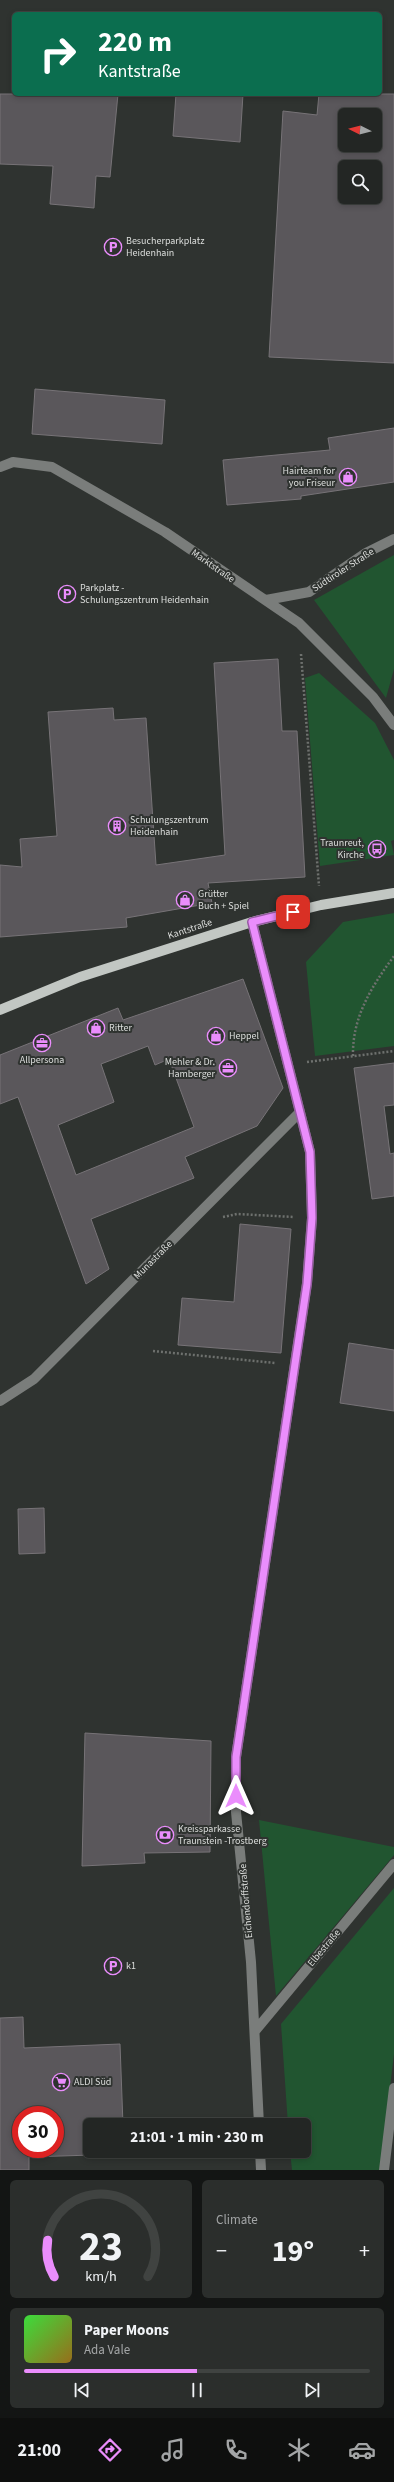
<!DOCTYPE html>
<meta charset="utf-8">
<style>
body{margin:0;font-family:"Source Sans 3",sans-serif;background:#2b2e2c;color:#f1f3f6;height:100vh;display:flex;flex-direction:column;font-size:15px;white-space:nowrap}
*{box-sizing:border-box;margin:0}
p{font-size:13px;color:#a3a5a6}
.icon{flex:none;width:22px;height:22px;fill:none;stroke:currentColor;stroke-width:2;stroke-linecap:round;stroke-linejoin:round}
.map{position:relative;height:2170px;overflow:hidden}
.details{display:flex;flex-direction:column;gap:10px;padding:10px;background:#131514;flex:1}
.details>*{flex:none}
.hud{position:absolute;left:12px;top:12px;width:370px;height:84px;border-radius:6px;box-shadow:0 2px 6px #0003,0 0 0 1px #404341;background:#0b6e4f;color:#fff;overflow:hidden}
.needle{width:26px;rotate:276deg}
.buttons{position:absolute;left:338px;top:108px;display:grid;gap:8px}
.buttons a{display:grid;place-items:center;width:44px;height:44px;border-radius:6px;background:#232624;box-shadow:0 2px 6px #0003,0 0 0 1px #404341;font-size:20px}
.speed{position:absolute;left:12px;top:2106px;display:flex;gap:8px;font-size:20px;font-weight:700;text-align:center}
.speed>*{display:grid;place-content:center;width:52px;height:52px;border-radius:50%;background:#232624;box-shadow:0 2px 6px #0003,0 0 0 1px #404341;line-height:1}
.speed .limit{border:6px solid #d22;background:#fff;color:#111}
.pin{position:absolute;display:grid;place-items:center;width:34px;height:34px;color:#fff;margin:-17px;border-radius:8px;box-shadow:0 2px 6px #0006}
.me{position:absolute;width:44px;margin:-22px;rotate:0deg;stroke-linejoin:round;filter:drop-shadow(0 0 3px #0008)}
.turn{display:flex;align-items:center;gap:14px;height:84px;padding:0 20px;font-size:18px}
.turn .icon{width:52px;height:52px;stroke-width:2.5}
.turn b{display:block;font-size:28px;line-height:34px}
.big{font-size:30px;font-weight:700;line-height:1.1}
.details .widget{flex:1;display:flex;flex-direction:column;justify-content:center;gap:6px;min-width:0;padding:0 14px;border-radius:6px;background:#2b2e2c}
.details .dial{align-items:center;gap:0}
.dial svg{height:104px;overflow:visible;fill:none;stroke:#404341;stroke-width:7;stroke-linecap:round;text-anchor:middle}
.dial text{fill:#f1f3f6;stroke:none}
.song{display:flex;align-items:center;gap:12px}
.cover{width:48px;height:48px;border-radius:6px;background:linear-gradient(135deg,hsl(120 70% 55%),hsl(40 70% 35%))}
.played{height:4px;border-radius:2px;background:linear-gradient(90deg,#ea8dfc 50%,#404341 50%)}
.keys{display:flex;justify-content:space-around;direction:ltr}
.heat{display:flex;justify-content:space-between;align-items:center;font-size:22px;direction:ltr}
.details .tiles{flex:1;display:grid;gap:10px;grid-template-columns:1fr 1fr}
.widget:last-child{grid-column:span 2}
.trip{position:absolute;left:83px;top:2118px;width:228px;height:40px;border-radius:6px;background:#232624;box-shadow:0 2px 6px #0003,0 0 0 1px #404341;font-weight:700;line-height:40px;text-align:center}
.tabs{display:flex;height:64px;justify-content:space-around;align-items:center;background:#0e0f0e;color:#a3a5a6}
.tabs .icon{width:28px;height:28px}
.tabs .selected{color:#ea8dfc}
.tabs b{font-size:18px;color:#f1f3f6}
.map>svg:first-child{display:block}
.green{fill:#215530}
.building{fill:#5a575b;stroke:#777377;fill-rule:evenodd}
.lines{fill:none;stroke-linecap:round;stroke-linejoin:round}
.path{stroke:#6e716e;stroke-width:2.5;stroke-dasharray:2 2;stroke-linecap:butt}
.minor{stroke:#7a7d7b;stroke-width:10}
.major{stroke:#c2c7c3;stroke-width:10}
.route-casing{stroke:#985ca4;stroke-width:10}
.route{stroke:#ea8dfc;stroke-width:7}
.labels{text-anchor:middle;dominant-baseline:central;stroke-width:4;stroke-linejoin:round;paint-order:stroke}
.poi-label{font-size:10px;fill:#dcdedc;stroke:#2f3330;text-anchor:start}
.street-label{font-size:10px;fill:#dcdedc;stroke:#2f3330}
</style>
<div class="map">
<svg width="394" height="2170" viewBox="0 0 394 2170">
<rect width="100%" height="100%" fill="#2f3330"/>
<path class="green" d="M394,555V669L386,698L314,600Z
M319,673L375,723L394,760V840L391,841L394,855L320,866L305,678Z
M394,913V1046L315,1056L306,962L343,922Z
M259,1820L394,1847V1855L276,1996Z
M394,1888V2054L380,2170H292L290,2151H304V2125H288L281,2024Z"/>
<path class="building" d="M0,94H118L110,177L96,176L94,208L50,204L53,166L0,164Z
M176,94H243L240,142L173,136Z
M319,94H394V363L269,357L283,111L317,115ZM345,115H375V145H345ZM345,167H375V197H345Z
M35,389L165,400L162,444L32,434Z
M394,428V482L301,496V499L227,505L223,460L330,450L328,438Z
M278,659L282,731H297L305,877L208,883L212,903L126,918L127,927L0,937V865L22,867L20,839L57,836L48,712L113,708L114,720L146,718L156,865L225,855L214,663Z
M243,979L283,1088L257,1126L185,1157L194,1178L91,1219L109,1269L86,1284L18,1097L0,1104V1055L118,1008L123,1020ZM148,1046L155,1065L169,1059L194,1127L76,1175L58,1125L114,1102L101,1064Z
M394,1063V1105L384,1106L390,1154L394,1153V1196L372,1199L354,1068Z
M240,1224L291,1229L281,1353L178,1345L182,1298L234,1302Z
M349,1343L394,1350V1411L340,1403Z
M44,1508L45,1553L19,1554L18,1509Z
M85,1733L211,1741L210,1852L144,1853L145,1863L82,1866Z
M23,2017L24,2048L120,2044L123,2125H90V2151H124V2154L29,2157V2170H0V2018ZM21,2115H55V2149H21Z"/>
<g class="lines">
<path class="path" d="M301,654L319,886
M353,1056C352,1017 372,986 394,956
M307,1062L394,1051
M223,1217L237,1214L294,1217
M153,1351L275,1363"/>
<path class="minor" d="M0,467L13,462L52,467L165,532L299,623L373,697L394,725
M266,600L309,592L366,553L394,539
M252,922L310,1152L312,1218L307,1283L236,1757V1812L251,1962L259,2125
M0,1401L34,1379L300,1112
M255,2031L394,1864
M260,2151L261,2170
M384,2170L394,2088"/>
<path class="major" d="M0,1010L80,977L252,922L321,905L394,893"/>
</g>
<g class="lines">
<defs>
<path id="route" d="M236,1796V1757L307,1284L312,1218L310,1152L252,922L293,912"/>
</defs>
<use href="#route" class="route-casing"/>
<use href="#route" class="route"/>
</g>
<defs>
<symbol id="parking-ring" viewBox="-11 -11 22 22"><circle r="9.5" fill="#2f3330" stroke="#ea8dfc" stroke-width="1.5"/><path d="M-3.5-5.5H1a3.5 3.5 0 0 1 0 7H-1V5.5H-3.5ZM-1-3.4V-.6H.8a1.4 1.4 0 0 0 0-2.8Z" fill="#ea8dfc"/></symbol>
<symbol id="shop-ring" viewBox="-11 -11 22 22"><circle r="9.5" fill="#2f3330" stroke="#ea8dfc" stroke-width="1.5"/><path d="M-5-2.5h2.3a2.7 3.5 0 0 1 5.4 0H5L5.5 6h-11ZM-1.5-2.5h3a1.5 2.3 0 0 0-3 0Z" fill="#ea8dfc"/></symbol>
<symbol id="building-ring" viewBox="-11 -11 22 22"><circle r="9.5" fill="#2f3330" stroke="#ea8dfc" stroke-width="1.5"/><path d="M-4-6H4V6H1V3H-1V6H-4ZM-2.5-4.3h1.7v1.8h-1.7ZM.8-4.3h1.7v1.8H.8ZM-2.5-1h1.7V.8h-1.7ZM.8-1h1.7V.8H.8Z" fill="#ea8dfc"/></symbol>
<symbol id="bus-ring" viewBox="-11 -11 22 22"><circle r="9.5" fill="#2f3330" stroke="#ea8dfc" stroke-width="1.5"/><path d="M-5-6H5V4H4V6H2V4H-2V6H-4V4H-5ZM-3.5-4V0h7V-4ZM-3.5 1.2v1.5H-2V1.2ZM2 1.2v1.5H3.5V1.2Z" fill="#ea8dfc"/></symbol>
<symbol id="office-ring" viewBox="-11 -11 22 22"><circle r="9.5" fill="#2f3330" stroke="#ea8dfc" stroke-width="1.5"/><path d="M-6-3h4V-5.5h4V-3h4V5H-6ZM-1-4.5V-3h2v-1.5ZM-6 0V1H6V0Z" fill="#ea8dfc"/></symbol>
<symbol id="bank-ring" viewBox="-11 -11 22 22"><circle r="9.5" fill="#2f3330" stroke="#ea8dfc" stroke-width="1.5"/><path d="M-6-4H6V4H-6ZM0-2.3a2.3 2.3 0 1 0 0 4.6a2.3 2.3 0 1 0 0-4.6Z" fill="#ea8dfc"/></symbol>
<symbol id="supermarket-ring" viewBox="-11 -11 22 22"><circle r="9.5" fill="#2f3330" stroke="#ea8dfc" stroke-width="1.5"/><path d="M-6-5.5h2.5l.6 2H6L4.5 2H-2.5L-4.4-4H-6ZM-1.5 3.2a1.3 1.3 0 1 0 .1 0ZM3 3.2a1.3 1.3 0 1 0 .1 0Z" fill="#ea8dfc"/></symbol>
</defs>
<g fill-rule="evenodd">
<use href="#parking-ring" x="103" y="237" width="20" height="20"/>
<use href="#shop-ring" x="338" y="467" width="20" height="20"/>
<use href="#parking-ring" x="57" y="584" width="20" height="20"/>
<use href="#building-ring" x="107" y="816" width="20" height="20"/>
<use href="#bus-ring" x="367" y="839" width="20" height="20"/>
<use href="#shop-ring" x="175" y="890" width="20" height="20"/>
<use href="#shop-ring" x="86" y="1018" width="20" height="20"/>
<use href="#shop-ring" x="206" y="1026" width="20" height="20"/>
<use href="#office-ring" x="32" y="1033" width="20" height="20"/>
<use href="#office-ring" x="218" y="1058" width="20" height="20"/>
<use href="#bank-ring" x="155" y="1825" width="20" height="20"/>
<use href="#parking-ring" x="103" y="1956" width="20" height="20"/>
<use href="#supermarket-ring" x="51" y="2072" width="20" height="20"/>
</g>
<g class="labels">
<g class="poi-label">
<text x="126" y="241">Besucherparkplatz<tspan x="126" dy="12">Heidenhain</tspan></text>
<text x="335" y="471" text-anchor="end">Hairteam for<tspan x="335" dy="12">you Friseur</tspan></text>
<text x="80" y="588">Parkplatz -<tspan x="80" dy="12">Schulungszentrum Heidenhain</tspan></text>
<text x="130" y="820">Schulungszentrum<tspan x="130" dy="12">Heidenhain</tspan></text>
<text x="364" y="843" text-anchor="end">Traunreut,<tspan x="364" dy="12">Kirche</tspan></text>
<text x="198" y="894">Grütter<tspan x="198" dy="12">Buch + Spiel</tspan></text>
<text x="109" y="1028">Ritter</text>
<text x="229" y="1036">Heppel</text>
<text x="42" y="1060" text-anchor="middle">Allpersona</text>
<text x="215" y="1062" text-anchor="end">Mehler &amp; Dr.<tspan x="215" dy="12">Hamberger</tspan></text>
<text x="178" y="1829">Kreissparkasse<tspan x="178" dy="12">Traunstein -Trostberg</tspan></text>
<text x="126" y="1966">k1</text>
<text x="74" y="2082">ALDI Süd</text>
</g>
<g class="street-label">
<text transform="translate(213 566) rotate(35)">Marktstraße</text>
<text transform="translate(343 570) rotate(-33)">Südtiroler Straße</text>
<text transform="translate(190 929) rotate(-18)">Kantstraße</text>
<text transform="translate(153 1260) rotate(-45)">Munastraße</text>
<text transform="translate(246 1901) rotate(-95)">Eichendorffstraße</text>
<text transform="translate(324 1948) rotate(-50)">Elbestraße</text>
</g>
</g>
</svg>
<div class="buttons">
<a><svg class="needle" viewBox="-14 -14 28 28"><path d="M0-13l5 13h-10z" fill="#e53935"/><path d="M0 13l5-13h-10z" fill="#a3a5a6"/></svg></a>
<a><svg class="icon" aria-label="search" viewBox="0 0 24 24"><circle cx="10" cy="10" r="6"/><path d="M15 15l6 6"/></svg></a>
</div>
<div class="speed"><div class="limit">30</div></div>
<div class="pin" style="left:293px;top:912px;background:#d93025"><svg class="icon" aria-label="arrive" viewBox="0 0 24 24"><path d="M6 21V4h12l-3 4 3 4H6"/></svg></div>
<svg class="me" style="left:236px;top:1796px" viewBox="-20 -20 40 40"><path d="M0-17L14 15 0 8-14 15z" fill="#ea8dfc" stroke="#fff" stroke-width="4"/></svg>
<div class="trip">21:01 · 1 min · 230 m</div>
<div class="hud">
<div class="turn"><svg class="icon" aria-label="right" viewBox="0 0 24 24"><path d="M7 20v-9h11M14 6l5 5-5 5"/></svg><div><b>220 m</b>Kantstraße</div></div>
</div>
</div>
<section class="details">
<div class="tiles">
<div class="widget dial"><svg viewBox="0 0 100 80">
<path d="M14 69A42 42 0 1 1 86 69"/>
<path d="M14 69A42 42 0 0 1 9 41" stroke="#ea8dfc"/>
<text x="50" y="56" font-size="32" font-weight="700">23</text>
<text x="50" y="72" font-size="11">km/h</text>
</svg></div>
<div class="widget"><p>Climate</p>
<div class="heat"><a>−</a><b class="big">19°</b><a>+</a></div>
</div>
<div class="widget">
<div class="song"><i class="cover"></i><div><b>Paper Moons</b><p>Ada Vale</p></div></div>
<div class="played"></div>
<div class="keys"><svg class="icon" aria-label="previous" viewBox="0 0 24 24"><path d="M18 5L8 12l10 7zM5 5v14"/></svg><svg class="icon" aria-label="pause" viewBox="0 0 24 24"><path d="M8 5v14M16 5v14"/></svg><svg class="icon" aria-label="next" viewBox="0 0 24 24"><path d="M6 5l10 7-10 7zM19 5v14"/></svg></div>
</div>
</div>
</section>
<nav class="tabs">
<b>21:00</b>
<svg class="icon selected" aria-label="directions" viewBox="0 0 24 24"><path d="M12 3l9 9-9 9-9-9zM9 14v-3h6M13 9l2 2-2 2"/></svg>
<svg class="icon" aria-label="music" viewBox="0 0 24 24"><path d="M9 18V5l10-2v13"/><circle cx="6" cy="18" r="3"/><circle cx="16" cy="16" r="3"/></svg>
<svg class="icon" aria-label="phone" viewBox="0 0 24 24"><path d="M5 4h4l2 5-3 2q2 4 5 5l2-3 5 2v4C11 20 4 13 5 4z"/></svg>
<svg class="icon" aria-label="climate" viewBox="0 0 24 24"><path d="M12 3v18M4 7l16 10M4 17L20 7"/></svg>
<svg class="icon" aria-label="car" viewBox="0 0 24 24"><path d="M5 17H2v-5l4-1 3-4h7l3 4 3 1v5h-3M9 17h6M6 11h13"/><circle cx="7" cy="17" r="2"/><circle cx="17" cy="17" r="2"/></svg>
</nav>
